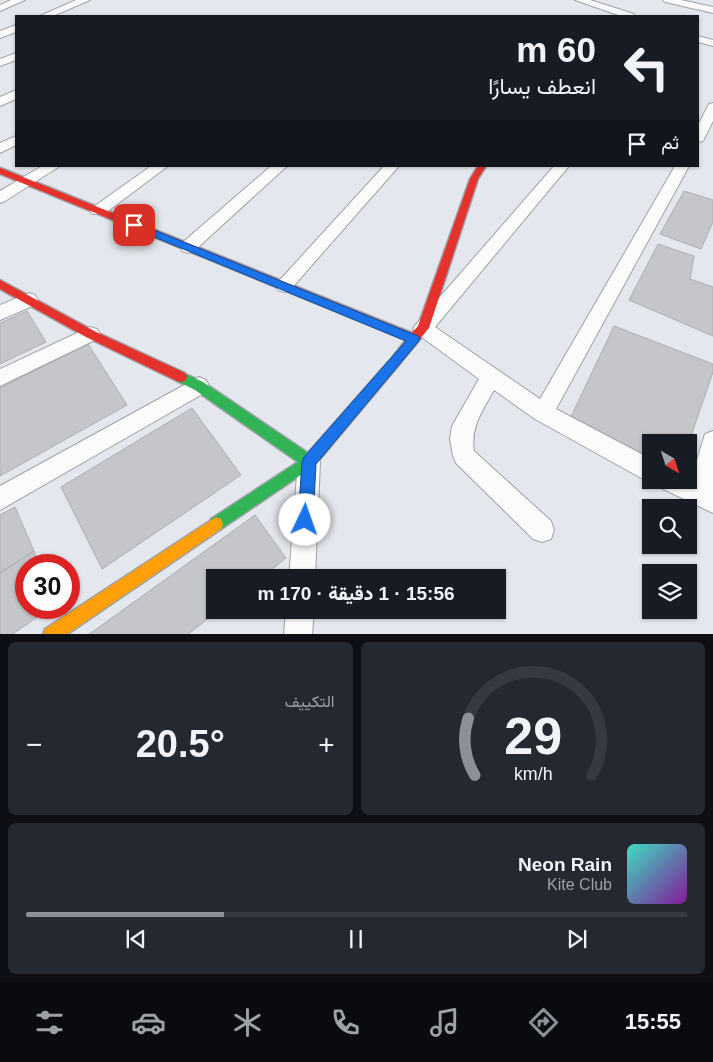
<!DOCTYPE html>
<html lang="ar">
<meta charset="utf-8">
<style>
body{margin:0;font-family:Arial,Vazirmatn,sans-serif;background:#242831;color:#f1f3f6;direction:rtl;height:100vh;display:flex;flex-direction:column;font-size:19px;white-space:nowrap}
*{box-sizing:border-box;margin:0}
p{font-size:16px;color:#9ea1a6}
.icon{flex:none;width:28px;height:28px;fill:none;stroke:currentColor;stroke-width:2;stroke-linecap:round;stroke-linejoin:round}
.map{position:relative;height:634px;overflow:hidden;direction:ltr}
.panel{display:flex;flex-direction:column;gap:8px;padding:8px;background:#0d0f14;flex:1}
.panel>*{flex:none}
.top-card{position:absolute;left:15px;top:15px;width:684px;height:152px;border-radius:0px;box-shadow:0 1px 4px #0004;direction:rtl;background:#171b24;color:#f1f3f6;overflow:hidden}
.needle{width:32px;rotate:141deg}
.fabs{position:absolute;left:642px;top:434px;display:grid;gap:10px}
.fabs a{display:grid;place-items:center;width:55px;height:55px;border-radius:0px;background:#171b24;box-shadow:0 1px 4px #0004;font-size:25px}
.speed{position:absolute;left:15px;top:554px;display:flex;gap:10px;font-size:25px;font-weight:700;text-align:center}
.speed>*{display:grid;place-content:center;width:65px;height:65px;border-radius:50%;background:#171b24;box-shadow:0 1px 4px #0004;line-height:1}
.speed .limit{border:8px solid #d22;background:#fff;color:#111}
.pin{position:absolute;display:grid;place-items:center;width:42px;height:42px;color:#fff;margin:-21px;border-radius:10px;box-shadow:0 2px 8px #0006}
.me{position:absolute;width:55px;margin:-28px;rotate:3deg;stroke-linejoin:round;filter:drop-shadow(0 0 4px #0008)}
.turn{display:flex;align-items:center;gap:18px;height:105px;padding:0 20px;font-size:22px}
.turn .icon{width:65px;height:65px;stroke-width:2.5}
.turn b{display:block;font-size:35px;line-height:42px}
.then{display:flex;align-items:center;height:48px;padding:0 20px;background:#0003;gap:10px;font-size:19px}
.big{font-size:38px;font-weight:800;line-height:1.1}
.panel .card{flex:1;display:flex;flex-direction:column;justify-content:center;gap:8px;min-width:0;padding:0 18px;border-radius:8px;background:#242831}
.panel .dial{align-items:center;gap:0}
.dial svg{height:130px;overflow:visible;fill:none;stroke:#363941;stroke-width:7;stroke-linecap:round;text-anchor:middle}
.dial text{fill:#f1f3f6;stroke:none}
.song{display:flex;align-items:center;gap:15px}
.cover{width:60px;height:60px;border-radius:8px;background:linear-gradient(135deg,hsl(170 70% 55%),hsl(290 70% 35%))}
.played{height:5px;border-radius:2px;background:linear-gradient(90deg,#8c9099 30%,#363941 30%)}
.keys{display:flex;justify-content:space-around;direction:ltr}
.heat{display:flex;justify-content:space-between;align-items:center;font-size:28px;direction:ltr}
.panel .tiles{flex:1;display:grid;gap:8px;grid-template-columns:1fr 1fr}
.card:last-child{grid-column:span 2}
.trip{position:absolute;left:206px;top:569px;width:300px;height:50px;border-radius:0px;background:#171b24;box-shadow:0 1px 4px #0004;font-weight:800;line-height:50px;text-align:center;direction:rtl}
.dock{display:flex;height:80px;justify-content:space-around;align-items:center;background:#090b0e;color:#9ea1a6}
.dock .icon{width:35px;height:35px}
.dock .selected{color:#8c9099}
.dock b{font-size:22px;color:#f1f3f6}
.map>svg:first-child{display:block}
.building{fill:#c5c6ca;stroke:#adadb2}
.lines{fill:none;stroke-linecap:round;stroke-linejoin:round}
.street-casing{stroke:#9fa2a6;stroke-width:2}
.fast-casing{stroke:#9fa2a6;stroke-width:3}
.slow-casing{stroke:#9fa2a6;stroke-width:3}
.jam-casing{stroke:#9fa2a6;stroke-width:3}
.street{fill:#fbfbfc;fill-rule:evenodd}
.fast{fill:#30b455;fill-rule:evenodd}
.slow{fill:#ff9f0a;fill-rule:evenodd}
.jam{fill:#e5322d;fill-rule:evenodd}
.route{fill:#1a73e8;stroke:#114b97}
</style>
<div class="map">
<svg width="713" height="635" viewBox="0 0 713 635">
<rect width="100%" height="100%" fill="#e4e7ed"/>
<path class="building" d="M684,191L713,200V222L701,249L660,234Z
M658,244L694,256L690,279L713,287V336L629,300Z
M27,311L46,342L0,364V323Z
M614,326L713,364V372L689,442H651V457L568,423Z
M88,344L127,405L0,476V388Z
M192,408L241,475L102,569L61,487Z
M15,507L34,551L0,573V515Z
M255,515L286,558L261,578H215V610H219L187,635H88Z
M34,551L40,565H26V608H51L11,635H0V573Z"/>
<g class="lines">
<defs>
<path id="street" d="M11,0H25L0,11V5Z
M76,0H90L53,16H40Z
M575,0H590L634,14L635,16H621Z
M663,0H681L713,7V13L665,2Z
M16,25V32L0,38V31Z
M698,36L713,40V46L698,42Z
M16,53V60L0,66V59Z
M16,90V99L0,106V97Z
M713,103V121L703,141L698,142V125L709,104Z
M16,136V145L0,153V143Z
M42,166H60L5,201L0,203V191Z
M151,166H168L104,214H92L90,211L92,208Z
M271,166H287L194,251L188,253L182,251L180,247L182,243Z
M384,166H399L290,290L284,292L278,290L275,286L278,282Z
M554,166H569L435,327L540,399L675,166H689L556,409L651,459V480H655L651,482L643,479L535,419L494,390C483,410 470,427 474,451L551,521L554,530L551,539L542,542L533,539L456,463L453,456L450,439L452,426L479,379L416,333L413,328Z
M29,293L35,295L38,300L35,305L0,320V305Z
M90,327L97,329L100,334L97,339L0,386V369Z
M199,377L206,380L209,386L206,392L0,510V486Z
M713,431V513L661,488L657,480L691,479L705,434Z
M309,452L317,455L320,462L315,578H289L298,462L301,455Z
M286,610H314L312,635H284Z"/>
<path id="fast" d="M393,359L397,361L399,364L397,367L314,466L221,529L216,531L211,529L209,524L211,519L298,462L195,390L177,381L175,377L177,373L181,372L203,382L308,453L389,361Z"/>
<path id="slow" d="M216,517L221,519L223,524L221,529L66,635H43L45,629Z"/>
<path id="jam" d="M478,166H486L478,179L429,328L397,367L393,369L389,367L387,364L406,340L0,174V168L3,169L412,333L418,326L470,179Z
M0,280L94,331L185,373L187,377L185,381L181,382L177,381L86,337L0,289Z"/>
</defs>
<use href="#street" class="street-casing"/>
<use href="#fast" class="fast-casing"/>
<use href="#slow" class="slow-casing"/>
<use href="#jam" class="jam-casing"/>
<use href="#street" class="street"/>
<use href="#fast" class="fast"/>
<use href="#slow" class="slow"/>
<use href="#jam" class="jam"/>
</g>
<path class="route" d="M134,222L418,336L420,339L418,342L316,464L313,520L311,525L305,527L300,525L298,520L302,462L304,457L406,341L130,227L129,225Z"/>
</svg>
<div class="fabs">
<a><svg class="needle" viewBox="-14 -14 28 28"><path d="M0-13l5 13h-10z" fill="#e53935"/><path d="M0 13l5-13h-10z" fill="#9ea1a6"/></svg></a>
<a><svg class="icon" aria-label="search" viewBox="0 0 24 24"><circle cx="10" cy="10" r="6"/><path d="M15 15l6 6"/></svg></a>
<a><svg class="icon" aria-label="layers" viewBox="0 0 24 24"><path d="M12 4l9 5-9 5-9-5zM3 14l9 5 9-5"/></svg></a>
</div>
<div class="speed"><div class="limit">30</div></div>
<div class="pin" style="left:134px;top:225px;background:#d93025"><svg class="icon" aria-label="arrive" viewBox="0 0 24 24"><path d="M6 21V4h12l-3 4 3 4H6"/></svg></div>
<svg class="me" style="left:305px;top:520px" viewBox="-20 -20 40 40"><circle r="19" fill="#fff"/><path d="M0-13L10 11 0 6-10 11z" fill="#1a73e8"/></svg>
<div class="trip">15:56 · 1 دقيقة · 170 m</div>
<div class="top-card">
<div class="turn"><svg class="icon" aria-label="left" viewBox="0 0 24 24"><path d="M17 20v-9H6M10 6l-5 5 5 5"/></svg><div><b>60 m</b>انعطف يسارًا</div></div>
<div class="then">ثم<svg class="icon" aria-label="arrive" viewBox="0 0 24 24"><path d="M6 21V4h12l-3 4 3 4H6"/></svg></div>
</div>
</div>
<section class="panel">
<div class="tiles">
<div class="card dial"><svg viewBox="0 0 100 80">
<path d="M14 69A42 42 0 1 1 86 69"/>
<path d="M14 69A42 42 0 0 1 10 34" stroke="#8c9099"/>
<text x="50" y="56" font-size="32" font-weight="700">29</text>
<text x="50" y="72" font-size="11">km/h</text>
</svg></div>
<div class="card"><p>التكييف</p>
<div class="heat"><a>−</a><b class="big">20.5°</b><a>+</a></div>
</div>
<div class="card">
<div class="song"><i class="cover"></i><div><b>Neon Rain</b><p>Kite Club</p></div></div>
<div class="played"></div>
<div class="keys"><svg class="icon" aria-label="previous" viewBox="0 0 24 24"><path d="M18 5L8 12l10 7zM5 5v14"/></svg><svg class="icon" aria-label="pause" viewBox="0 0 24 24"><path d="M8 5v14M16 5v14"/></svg><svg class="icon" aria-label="next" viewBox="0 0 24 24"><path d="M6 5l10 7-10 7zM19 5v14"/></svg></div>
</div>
</div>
</section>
<nav class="dock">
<b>15:55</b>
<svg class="icon selected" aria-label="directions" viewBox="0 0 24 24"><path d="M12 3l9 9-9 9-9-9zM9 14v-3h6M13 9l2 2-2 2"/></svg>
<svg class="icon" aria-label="music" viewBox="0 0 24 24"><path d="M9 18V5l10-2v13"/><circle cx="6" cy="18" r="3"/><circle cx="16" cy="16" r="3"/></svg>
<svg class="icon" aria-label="phone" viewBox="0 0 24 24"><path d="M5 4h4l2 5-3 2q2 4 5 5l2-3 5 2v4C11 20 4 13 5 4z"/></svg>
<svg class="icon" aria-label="climate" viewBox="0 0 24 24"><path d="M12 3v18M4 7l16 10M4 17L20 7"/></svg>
<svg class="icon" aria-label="car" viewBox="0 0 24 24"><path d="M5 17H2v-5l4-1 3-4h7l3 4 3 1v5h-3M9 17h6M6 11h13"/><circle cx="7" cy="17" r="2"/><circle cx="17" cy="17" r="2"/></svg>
<svg class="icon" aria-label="filters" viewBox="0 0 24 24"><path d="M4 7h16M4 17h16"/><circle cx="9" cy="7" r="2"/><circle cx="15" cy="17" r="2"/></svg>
</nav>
